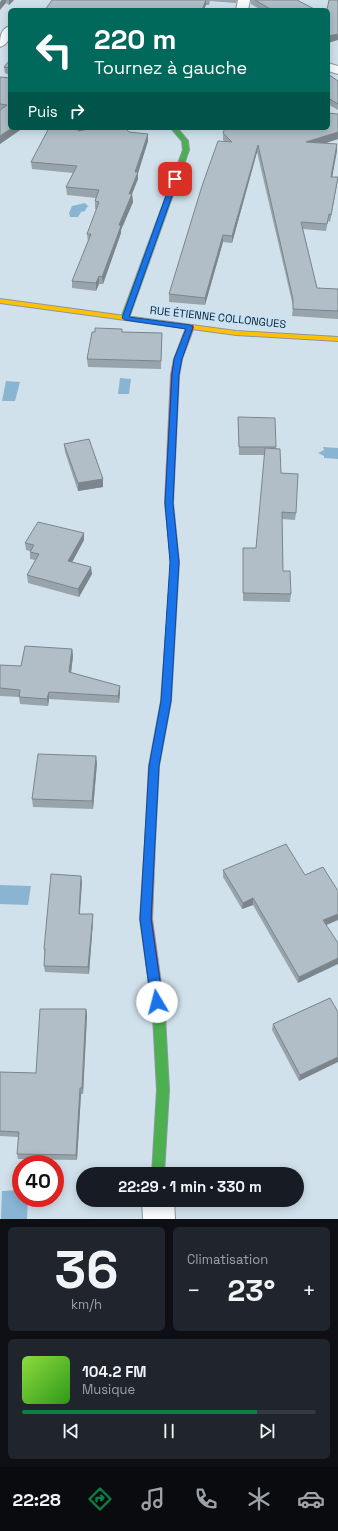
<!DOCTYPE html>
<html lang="fr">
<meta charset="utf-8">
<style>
body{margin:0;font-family:"Space Grotesk",sans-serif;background:#20242c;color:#f1f3f6;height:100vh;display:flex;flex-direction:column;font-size:15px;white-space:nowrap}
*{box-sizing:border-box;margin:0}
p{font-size:13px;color:#9ea1a6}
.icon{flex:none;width:22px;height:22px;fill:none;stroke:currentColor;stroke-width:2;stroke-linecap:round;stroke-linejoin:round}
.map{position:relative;height:1219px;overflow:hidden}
.side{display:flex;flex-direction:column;gap:8px;padding:8px;background:#0d0f14;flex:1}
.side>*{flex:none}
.banner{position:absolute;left:8px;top:8px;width:322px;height:122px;border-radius:6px;box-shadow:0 2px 10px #0003;background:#00695c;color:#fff;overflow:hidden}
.speed{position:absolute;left:12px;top:1155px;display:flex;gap:8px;font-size:20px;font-weight:700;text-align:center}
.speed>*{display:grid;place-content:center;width:52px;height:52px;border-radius:50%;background:#171b24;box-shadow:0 2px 10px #0003;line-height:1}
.speed .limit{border:6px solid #d22;background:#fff;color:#111}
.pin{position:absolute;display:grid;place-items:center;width:34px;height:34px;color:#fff;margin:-17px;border-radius:8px;box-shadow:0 2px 6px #0006}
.me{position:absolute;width:44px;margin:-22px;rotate:352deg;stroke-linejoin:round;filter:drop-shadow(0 0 3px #0008)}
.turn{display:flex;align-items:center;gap:14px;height:84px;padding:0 20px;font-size:18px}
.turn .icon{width:52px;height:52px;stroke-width:2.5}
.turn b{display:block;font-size:28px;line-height:34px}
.then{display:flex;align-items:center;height:38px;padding:0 20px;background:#0003;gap:8px;font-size:15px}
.big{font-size:30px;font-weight:700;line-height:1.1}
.side .tile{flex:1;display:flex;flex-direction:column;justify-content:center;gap:6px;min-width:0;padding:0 14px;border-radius:6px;background:#20242c}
.side .dial{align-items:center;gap:0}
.dial b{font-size:52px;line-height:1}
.song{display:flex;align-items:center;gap:12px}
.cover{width:48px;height:48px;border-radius:6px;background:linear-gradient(135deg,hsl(90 70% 55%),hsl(110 70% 35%))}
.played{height:4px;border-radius:2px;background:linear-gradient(90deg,#0b8043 80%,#363941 80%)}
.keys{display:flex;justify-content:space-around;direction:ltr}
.heat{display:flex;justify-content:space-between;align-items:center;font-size:22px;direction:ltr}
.side .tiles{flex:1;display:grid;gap:8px;grid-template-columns:1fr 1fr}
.tile:last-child{grid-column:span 2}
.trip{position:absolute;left:76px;top:1167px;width:228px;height:40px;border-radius:20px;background:#171b24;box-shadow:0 2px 10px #0003;font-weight:700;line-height:40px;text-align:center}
.tab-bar{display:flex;height:64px;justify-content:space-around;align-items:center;background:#090b0e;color:#9ea1a6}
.tab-bar .icon{width:28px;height:28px}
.tab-bar .on{color:#0b8043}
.tab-bar b{font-size:18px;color:#f1f3f6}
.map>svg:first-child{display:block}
.water{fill:#89b5d3}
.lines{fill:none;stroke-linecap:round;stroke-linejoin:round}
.street-casing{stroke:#8b979f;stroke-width:2}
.fast-casing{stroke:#8b979f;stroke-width:2}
.slow-casing{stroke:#8b979f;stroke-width:2}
.jam-casing{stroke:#8b979f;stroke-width:2}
.street{fill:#f8fafc;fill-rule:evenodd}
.fast{fill:#4caf50;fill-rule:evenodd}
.slow{fill:#ffc107;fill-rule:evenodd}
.jam{fill:#c62828;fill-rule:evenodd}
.wall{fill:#98a3ab}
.shaded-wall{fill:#7c858b}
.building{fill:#b1bec7;stroke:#7c858b}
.route{fill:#1a73e8;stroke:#114b97}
.labels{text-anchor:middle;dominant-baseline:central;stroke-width:4;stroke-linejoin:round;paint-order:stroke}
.far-street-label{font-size:11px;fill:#111b23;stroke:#c5e3f8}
</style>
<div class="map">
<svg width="338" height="1219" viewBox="0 0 338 1219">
<rect width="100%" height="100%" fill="#d1e1ec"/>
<path class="water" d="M85,203L89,207H87L85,211L81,212L78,217H70L69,213L72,206Z
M120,378L131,379L129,394H118Z
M6,381L20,382L15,401H2Z
M323,447L338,448V459L324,458V456L318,453L324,450Z
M0,885L31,886L28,905L0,904Z
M21,1190V1198H28L27,1219H1L2,1191Z"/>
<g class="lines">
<defs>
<path id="street" d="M238,0H250L248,10H236Z
M10,26C10,35 10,44 0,47C0,38 0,29 10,26Z
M328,63L338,66V74L328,71Z
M142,1200H174L175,1219H143Z"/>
<path id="fast" d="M171,128H177L188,141L189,150L129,318L125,320L121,318L183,150L182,141Z
M174,576L178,579L171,701L159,766L155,842L154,845L150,847L146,845L145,842L149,766L161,701L170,579Z
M156,985L160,987L165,1016L169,1090L164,1174H152L157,1090L153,1016L150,991L152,987Z"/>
<path id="slow" d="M0,299L236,331L338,337V341L236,335L0,303Z"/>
<path id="jam" d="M187,325H193L194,327L182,359L179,375L173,503L179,562L178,579L174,582L170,579L171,562L165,503L171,375L174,359Z
M150,837L154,839L155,842L152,919L162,991L160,995L156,997L152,995L150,991L140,919L145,842L146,839Z"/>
</defs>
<use href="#street" class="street-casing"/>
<use href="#fast" class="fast-casing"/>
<use href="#slow" class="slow-casing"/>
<use href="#jam" class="jam-casing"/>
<use href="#street" class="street"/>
<use href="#fast" class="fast"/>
<use href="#slow" class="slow"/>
<use href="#jam" class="jam"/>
</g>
<path class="wall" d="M0,0H14L9,5L6,3Z
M52,0H237L236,3L210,1L209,5Z
M251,0H297L316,10H261L251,4Z
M10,60V75L5,73L4,67Z
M328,74L338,81V110L328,104Z
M0,77L10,78V128H23L0,144Z
M49,128H86L84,130L129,132L148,141L138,173V179L132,194L133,202L121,230V233L103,284H99L96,291L72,288V281L88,242L87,234L97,209H95V201L96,198L67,195L66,187L73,173L32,169L31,162Z
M223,133L338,139L324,144H337L332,177H338L330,222L328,221L326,231L303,229L317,288L338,289V319L292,316L293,306L257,152L232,243L223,242L205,305L169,302V294L224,141L223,140Z
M122,329V332L162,333L161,369L88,367L87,359Z
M238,417L276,447L281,473L296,513L295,520L282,519L283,571L291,594L290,602L243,601V548H256L265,455H239L238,425Z
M64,444L103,487L78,491L65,452Z
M84,540L72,562L92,574L79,597L28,583L27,575L35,560L30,559V551L26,550L25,543Z
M72,649L73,656L71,673L120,686V693L119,703L49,699L48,706L20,704L19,697L0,696V665L21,666Z
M97,763L93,809L33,807L32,799Z
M223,870L326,925L298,983L253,905L242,909L223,877Z
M82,882L80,914H93V921L89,974L45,972L44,966L45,955L44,949Z
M330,998L299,1081L272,1030L273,1024Z
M86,1009L87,1015L83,1094H81L77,1160L18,1159L17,1154L18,1137L0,1136V1072L36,1073Z"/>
<path class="shaded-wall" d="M2,0H6V3L0,10V2Z
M9,0H14L9,5Z
M206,0V5L204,10H202Z
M338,34V40L328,43V36Z
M12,128H23L0,144V136Z
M80,128H86L78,139V131Z
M338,132V139L305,149L306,142Z
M148,134V141L138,173V179L129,201V194L135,172Z
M337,144V151L331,184V177Z
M258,145L257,152L232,243V236Z
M338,177L337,184L330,222L331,215Z
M132,194L133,202L121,230V233L103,284L102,277L119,225Z
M223,235V242L205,305V298Z
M99,276V284L96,291V283Z
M103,479V487L78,491V483Z
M84,533V540L69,568L68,561Z
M91,567L92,574L79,597L78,589Z
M72,649L73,656L70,680L69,672Z
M120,686V693L119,703L118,696Z
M49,692V699L48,706L47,699Z
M96,756L97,763L93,809L92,801Z
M81,876L82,882L79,920V914Z
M253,898V905L242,909L243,903Z
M93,914V921L89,974L88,967Z
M338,914V920L322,927L323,920Z
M338,958V964L298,983L299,977Z
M86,1009L87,1015L83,1094L82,1088Z
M338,1057V1062L299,1081L300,1075Z
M80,1088L81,1094L77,1160L76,1155Z"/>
<path class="building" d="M52,0H206L202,10H45Z
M255,0H297L316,10H272Z
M329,0H338V34L328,36V10H327Z
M10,60V68L4,67Z
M328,74L338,81V104L328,98Z
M0,77L10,78V128H12L0,136V110L7,105L0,104Z
M328,113L338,114V132L306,142L337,144L331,177H338L331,215L329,214L327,224L301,222L317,288L338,289V311L293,309V299L258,145L232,236L223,235L205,298L169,294L202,186L218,141L232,142L223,133L225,128H328Z
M49,128H80L78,131L94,128H125L129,132L148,134L135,172H138L129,194H132L119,225L121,226L102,277L99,276L96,283L72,281L91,234H87L99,202L95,201L99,190L66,187L77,166L31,162Z
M95,328L122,329V332L162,333L161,361L87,359L92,332H95Z
M238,417L275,418L276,447H239Z
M89,439L103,479L78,483L64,444Z
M265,448L280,449L281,473L298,474L296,513L282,512L283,571H290L291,594L243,593V548H256Z
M38,522L84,533L68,561L91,567L78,589L27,575L39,554L30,552L34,545L25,543Z
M25,646L72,649L69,672L120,686L118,696L49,692L47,699L19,697L20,690L0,688V665L21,666Z
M38,754L96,756L92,801L32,799Z
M286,844L305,875L323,867L338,891V914L323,920L338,943V958L299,977L253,898L243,903L223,870Z
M51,874L81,876L79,914H93L88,967L44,966L45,949H44Z
M330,998L338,1012V1057L300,1075L273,1024Z
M40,1009H86L82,1088H80L76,1155L17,1154L19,1132L0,1131V1072L36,1073Z"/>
<path class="route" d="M175,177L178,179L129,317L190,325L193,327L182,359L179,375L173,503L179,562L171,701L159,766L151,919L163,1002L161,1006L157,1008L153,1006L151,1002L140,919L149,766L161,701L170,562L165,503L172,375L174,359L186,329L125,320L122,318L172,179Z"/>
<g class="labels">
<g class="far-street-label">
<text transform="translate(218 317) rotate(6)">RUE ÉTIENNE COLLONGUES</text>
</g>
</g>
</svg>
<div class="speed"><div class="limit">40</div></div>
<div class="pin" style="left:175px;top:179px;background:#d93025"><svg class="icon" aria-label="arrive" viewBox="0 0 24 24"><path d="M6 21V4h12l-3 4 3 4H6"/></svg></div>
<svg class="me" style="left:157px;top:1002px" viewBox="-20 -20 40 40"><circle r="19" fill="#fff"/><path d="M0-13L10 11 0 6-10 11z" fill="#1a73e8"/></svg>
<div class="trip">22:29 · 1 min · 330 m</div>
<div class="banner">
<div class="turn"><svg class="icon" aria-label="left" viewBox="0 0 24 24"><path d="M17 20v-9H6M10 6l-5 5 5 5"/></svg><div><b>220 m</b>Tournez à gauche</div></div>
<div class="then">Puis<svg class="icon" aria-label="right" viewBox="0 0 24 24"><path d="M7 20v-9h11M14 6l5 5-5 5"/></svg></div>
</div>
</div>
<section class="side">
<div class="tiles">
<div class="tile dial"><b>36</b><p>km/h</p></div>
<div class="tile"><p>Climatisation</p>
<div class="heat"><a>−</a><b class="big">23°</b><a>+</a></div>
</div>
<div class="tile">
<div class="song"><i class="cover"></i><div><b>104.2 FM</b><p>Musique</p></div></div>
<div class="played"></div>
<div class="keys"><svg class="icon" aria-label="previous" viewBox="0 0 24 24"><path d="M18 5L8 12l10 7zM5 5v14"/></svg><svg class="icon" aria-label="pause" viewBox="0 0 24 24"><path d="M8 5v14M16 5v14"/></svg><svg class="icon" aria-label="next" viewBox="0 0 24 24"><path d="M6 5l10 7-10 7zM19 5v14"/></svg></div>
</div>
</div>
</section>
<nav class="tab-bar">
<b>22:28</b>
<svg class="icon on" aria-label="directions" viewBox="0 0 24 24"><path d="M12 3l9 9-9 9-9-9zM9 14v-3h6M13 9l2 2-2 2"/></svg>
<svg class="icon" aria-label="music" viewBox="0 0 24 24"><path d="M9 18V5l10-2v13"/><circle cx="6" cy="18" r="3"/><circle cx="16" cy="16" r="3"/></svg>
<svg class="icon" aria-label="phone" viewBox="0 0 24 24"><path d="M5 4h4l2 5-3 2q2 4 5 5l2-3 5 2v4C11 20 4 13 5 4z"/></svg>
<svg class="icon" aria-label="climate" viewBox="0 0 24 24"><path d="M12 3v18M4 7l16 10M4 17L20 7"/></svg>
<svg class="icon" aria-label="car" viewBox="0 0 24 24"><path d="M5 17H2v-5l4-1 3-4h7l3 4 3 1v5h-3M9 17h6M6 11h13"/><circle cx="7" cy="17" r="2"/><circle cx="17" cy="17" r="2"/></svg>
</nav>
